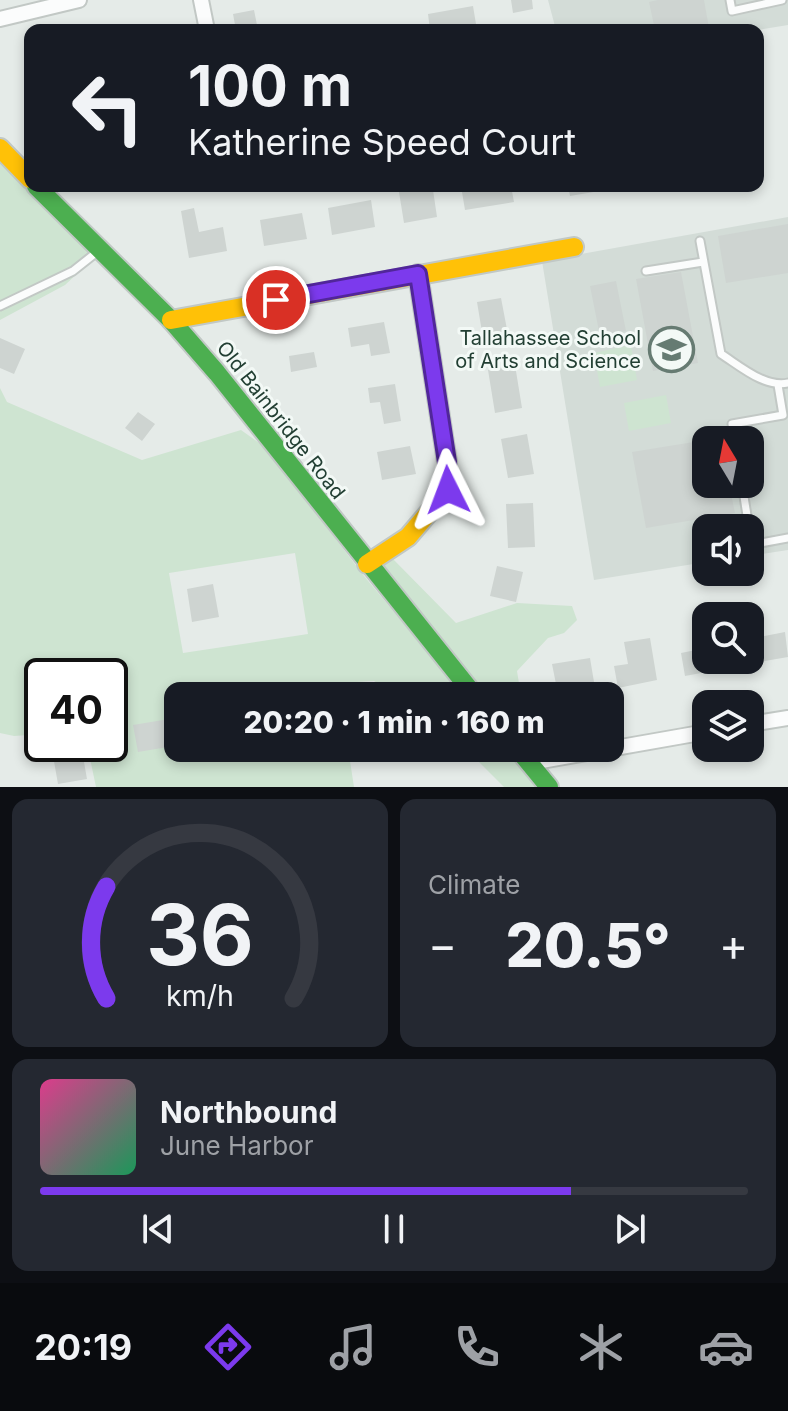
<!DOCTYPE html>
<meta charset="utf-8">
<style>
body{margin:0;font-family:Inter,sans-serif;background:#242831;color:#f1f3f6;height:100vh;display:flex;flex-direction:column;font-size:30px;white-space:nowrap}
*{box-sizing:border-box;margin:0}
p{font-size:26px;color:#9ea1a6}
.icon{flex:none;width:44px;height:44px;fill:none;stroke:currentColor;stroke-width:2;stroke-linecap:round;stroke-linejoin:round}
.map{position:relative;height:787px;overflow:hidden}
.panel{display:flex;flex-direction:column;gap:12px;padding:12px;background:#0d0f14;flex:1}
.panel>*{flex:none}
.banner{position:absolute;left:24px;top:24px;width:740px;height:168px;border-radius:16px;box-shadow:0 4px 12px #0003;background:#171b24;color:#f1f3f6;overflow:hidden}
.needle{width:52px;rotate:350deg}
.fabs{position:absolute;left:692px;top:426px;display:grid;gap:16px}
.fabs a{display:grid;place-items:center;width:72px;height:72px;border-radius:16px;background:#171b24;box-shadow:0 4px 12px #0003;font-size:40px}
.speed{position:absolute;left:24px;top:658px;display:flex;gap:16px;font-size:40px;font-weight:700;text-align:center}
.speed>*{display:grid;place-content:center;width:104px;height:104px;border-radius:50%;background:#171b24;box-shadow:0 4px 12px #0003;line-height:1}
.speed .limit{border:4px solid #111;border-radius:12px;background:#fff;color:#111}
.pin{position:absolute;display:grid;place-items:center;width:68px;height:68px;color:#fff;margin:-34px;border:4px solid #fff;border-radius:50%;box-shadow:0 2px 8px #0007}
.me{position:absolute;width:88px;margin:-44px;rotate:357deg;stroke-linejoin:round;filter:drop-shadow(0 0 6px #0008)}
.turn{display:flex;align-items:center;gap:28px;height:168px;padding:0 32px;font-size:36px}
.turn .icon{width:104px;height:104px;stroke-width:2.5}
.turn b{display:block;font-size:56px;line-height:68px}
.big{font-size:60px;font-weight:800;line-height:1.1}
.panel .widget{flex:1;display:flex;flex-direction:column;justify-content:center;gap:12px;min-width:0;padding:0 28px;border-radius:16px;background:#242831}
.panel .dial{align-items:center;gap:0}
.dial svg{height:208px;overflow:visible;fill:none;stroke:#363941;stroke-width:7;stroke-linecap:round;text-anchor:middle}
.dial text{fill:#f1f3f6;stroke:none}
.song{display:flex;align-items:center;gap:24px}
.cover{width:96px;height:96px;border-radius:12px;background:linear-gradient(135deg,hsl(330 70% 55%),hsl(150 70% 35%))}
.played{height:8px;border-radius:4px;background:linear-gradient(90deg,#7c3aed 75%,#363941 75%)}
.keys{display:flex;justify-content:space-around;direction:ltr}
.heat{display:flex;justify-content:space-between;align-items:center;font-size:44px;direction:ltr}
.panel .tiles{flex:1;display:grid;gap:12px;grid-template-columns:1fr 1fr}
.widget:last-child{grid-column:span 2}
.trip{position:absolute;left:164px;top:682px;width:460px;height:80px;border-radius:16px;background:#171b24;box-shadow:0 4px 12px #0003;font-weight:800;line-height:80px;text-align:center}
.menu{display:flex;height:128px;justify-content:space-around;align-items:center;background:#090b0e;color:#9ea1a6}
.menu .icon{width:56px;height:56px}
.menu .active{color:#7c3aed}
.menu b{font-size:36px;color:#f1f3f6}
.map>svg:first-child{display:block}
.built{fill:#d3dcd7;fill-rule:evenodd}
.green{fill:#cee4d1;fill-rule:evenodd}
.building{fill:#ced4d1}
.lines{fill:none;stroke-linecap:round;stroke-linejoin:round}
.lane-casing{stroke:#c2c8c5;stroke-width:11}
.street-casing{stroke:#c2c8c5;stroke-width:18}
.fast-casing{stroke:#c1c8c5;stroke-width:22}
.slow-casing{stroke:#c1c8c5;stroke-width:22}
.lane{stroke:#fbfcfc;stroke-width:7}
.street{stroke:#fbfcfc;stroke-width:14}
.fast{stroke:#4caf50;stroke-width:18}
.slow{stroke:#ffc107;stroke-width:18}
.route-casing{stroke:#51269a;stroke-width:20}
.route{stroke:#7c3aed;stroke-width:14}
.labels{text-anchor:middle;dominant-baseline:central;stroke-width:6;stroke-linejoin:round;paint-order:stroke}
.poi-label{font-size:20px;fill:#223f33;stroke:#f3f9f6;text-anchor:end}
.street-label{font-size:20px;fill:#223f33;stroke:#f3f9f6}
</style>
<div class="map">
<svg width="788" height="787" viewBox="0 0 788 787">
<rect width="100%" height="100%" fill="#e5ebe8"/>
<path class="built" d="M548,0H788V25L758,30H556Z
M788,217V550L750,556V528H706V562L594,580L542,261ZM706,440H750V484H706Z"/>
<path class="green" d="M0,159L95,257L65,285L0,320Z
M631,345L637,380L600,387L594,353Z
M0,388L7,402L142,460L241,430L266,448L364,576L464,696H401L374,681L339,683L340,696H178V748H348L354,787H96L87,744H110V676H42V734L14,736L0,733ZM295,553L308,634L183,653L169,573Z
M666,395L671,423L629,431L624,403Z
M392,558L456,623L517,603L572,606L577,620L564,633L548,638L517,671L521,696H485L379,567Z
M465,748H507L538,787H504Z"/>
<path class="building" d="M511,0H532L533,9L513,13Z
M658,0H704L709,28L655,30L649,2Z
M473,6L477,30H430L428,14Z
M254,10L258,30H236L233,14Z
M398,186H421L422,192L433,190L437,217L404,223Z
M461,186H511L514,202L465,210Z
M568,186H617V188L570,196Z
M371,200L375,227L332,235L328,208Z
M194,208L199,232L223,227L227,251L189,258L181,211Z
M302,213L307,239L264,246L260,220Z
M788,224V273L726,283L718,236Z
M681,272L698,363L653,371L636,279Z
M616,281L626,331L600,336L590,286Z
M501,298L509,340L484,344L477,302Z
M384,322L390,353L371,356L369,344L351,347L348,328Z
M0,338L25,349L14,374L0,368Z
M314,352L317,367L291,372L289,356Z
M515,365L522,408L495,413L488,370Z
M395,384L401,421L384,424L380,402L370,403L368,388Z
M138,412L155,424L142,441L125,428Z
M527,434L534,474L508,478L501,439Z
M706,440V484H729L735,513L646,528L632,452Z
M410,446L416,474L382,480L377,452Z
M533,503L535,547L508,548L506,504Z
M497,566L523,572L516,602L490,596Z
M213,584L219,617L192,622L187,589Z
M785,632L788,657L754,663L750,639Z
M706,637V660H726L728,668L685,676L681,653L701,649L699,638Z
M650,638L657,680L618,688L614,666L628,664L624,642Z
M590,658L596,694L582,696L580,685L557,689L552,664Z
M169,719L174,746L138,752L133,725Z
M81,745L87,779L58,784L52,750Z"/>
<g class="lines">
<defs>
<path id="lane" d="M730,0L732,11L782,0
M700,241L721,354C740,366 765,388 788,383
M646,271L703,262
M0,306L73,271L97,252
M735,440L732,424L783,415L778,385
M742,484L749,528
M715,528L748,521
M706,532L701,543L706,551
M750,545L788,538"/>
<path id="street" d="M201,0L207,30
M0,19L79,0
M750,724L788,718
M530,763L706,732"/>
<path id="fast" d="M36,186L171,320L217,373L475,696
M517,748L549,787"/>
<path id="slow" d="M0,148L30,179
M171,320L574,247
M367,564L408,537L448,490L447,462L418,274"/>
</defs>
<use href="#lane" class="lane-casing"/>
<use href="#street" class="street-casing"/>
<use href="#fast" class="fast-casing"/>
<use href="#slow" class="slow-casing"/>
<use href="#lane" class="lane"/>
<use href="#street" class="street"/>
<use href="#fast" class="fast"/>
<use href="#slow" class="slow"/>
</g>
<g class="lines">
<defs>
<path id="route" d="M276,300L418,274L447,462L448,490"/>
</defs>
<use href="#route" class="route-casing"/>
<use href="#route" class="route"/>
</g>
<defs>
<symbol id="school-ring" viewBox="-11 -11 22 22"><circle r="9.5" fill="#f3f9f6" stroke="#667b72" stroke-width="1.5"/><path d="M0-5L7-2L0 1L-7-2ZM-4 1L0 2.5L4 1V4Q0 6-4 4Z" fill="#667b72"/></symbol>
</defs>
<g fill-rule="evenodd">
<use href="#school-ring" x="646" y="324" width="51" height="51"/>
</g>
<g class="labels">
<g class="poi-label">
<text x="641" y="338">Tallahassee School<tspan x="641" dy="23">of Arts and Science</tspan></text>
</g>
<g class="street-label">
<text transform="translate(281 420) rotate(52)">Old Bainbridge Road</text>
</g>
</g>
</svg>
<div class="fabs">
<a><svg class="needle" viewBox="-14 -14 28 28"><path d="M0-13l5 13h-10z" fill="#e53935"/><path d="M0 13l5-13h-10z" fill="#9ea1a6"/></svg></a>
<a><svg class="icon" aria-label="sound" viewBox="0 0 24 24"><path d="M4 9h4l5-4v14l-5-4H4zM17 9q2 3 0 6"/></svg></a>
<a><svg class="icon" aria-label="search" viewBox="0 0 24 24"><circle cx="10" cy="10" r="6"/><path d="M15 15l6 6"/></svg></a>
<a><svg class="icon" aria-label="layers" viewBox="0 0 24 24"><path d="M12 4l9 5-9 5-9-5zM3 14l9 5 9-5"/></svg></a>
</div>
<div class="speed"><div class="limit">40</div></div>
<div class="pin" style="left:276px;top:300px;background:#d93025"><svg class="icon" aria-label="arrive" viewBox="0 0 24 24"><path d="M6 21V4h12l-3 4 3 4H6"/></svg></div>
<svg class="me" style="left:448px;top:490px" viewBox="-20 -20 40 40"><path d="M0-17L14 15 0 8-14 15z" fill="#7c3aed" stroke="#fff" stroke-width="4"/></svg>
<div class="trip">20:20 · 1 min · 160 m</div>
<div class="banner">
<div class="turn"><svg class="icon" aria-label="left" viewBox="0 0 24 24"><path d="M17 20v-9H6M10 6l-5 5 5 5"/></svg><div><b>100 m</b>Katherine Speed Court</div></div>
</div>
</div>
<section class="panel">
<div class="tiles">
<div class="widget dial"><svg viewBox="0 0 100 80">
<path d="M14 69A42 42 0 1 1 86 69"/>
<path d="M14 69A42 42 0 0 1 14 26" stroke="#7c3aed"/>
<text x="50" y="56" font-size="32" font-weight="700">36</text>
<text x="50" y="72" font-size="11">km/h</text>
</svg></div>
<div class="widget"><p>Climate</p>
<div class="heat"><a>−</a><b class="big">20.5°</b><a>+</a></div>
</div>
<div class="widget">
<div class="song"><i class="cover"></i><div><b>Northbound</b><p>June Harbor</p></div></div>
<div class="played"></div>
<div class="keys"><svg class="icon" aria-label="previous" viewBox="0 0 24 24"><path d="M18 5L8 12l10 7zM5 5v14"/></svg><svg class="icon" aria-label="pause" viewBox="0 0 24 24"><path d="M8 5v14M16 5v14"/></svg><svg class="icon" aria-label="next" viewBox="0 0 24 24"><path d="M6 5l10 7-10 7zM19 5v14"/></svg></div>
</div>
</div>
</section>
<nav class="menu">
<b>20:19</b>
<svg class="icon active" aria-label="directions" viewBox="0 0 24 24"><path d="M12 3l9 9-9 9-9-9zM9 14v-3h6M13 9l2 2-2 2"/></svg>
<svg class="icon" aria-label="music" viewBox="0 0 24 24"><path d="M9 18V5l10-2v13"/><circle cx="6" cy="18" r="3"/><circle cx="16" cy="16" r="3"/></svg>
<svg class="icon" aria-label="phone" viewBox="0 0 24 24"><path d="M5 4h4l2 5-3 2q2 4 5 5l2-3 5 2v4C11 20 4 13 5 4z"/></svg>
<svg class="icon" aria-label="climate" viewBox="0 0 24 24"><path d="M12 3v18M4 7l16 10M4 17L20 7"/></svg>
<svg class="icon" aria-label="car" viewBox="0 0 24 24"><path d="M5 17H2v-5l4-1 3-4h7l3 4 3 1v5h-3M9 17h6M6 11h13"/><circle cx="7" cy="17" r="2"/><circle cx="17" cy="17" r="2"/></svg>
</nav>
